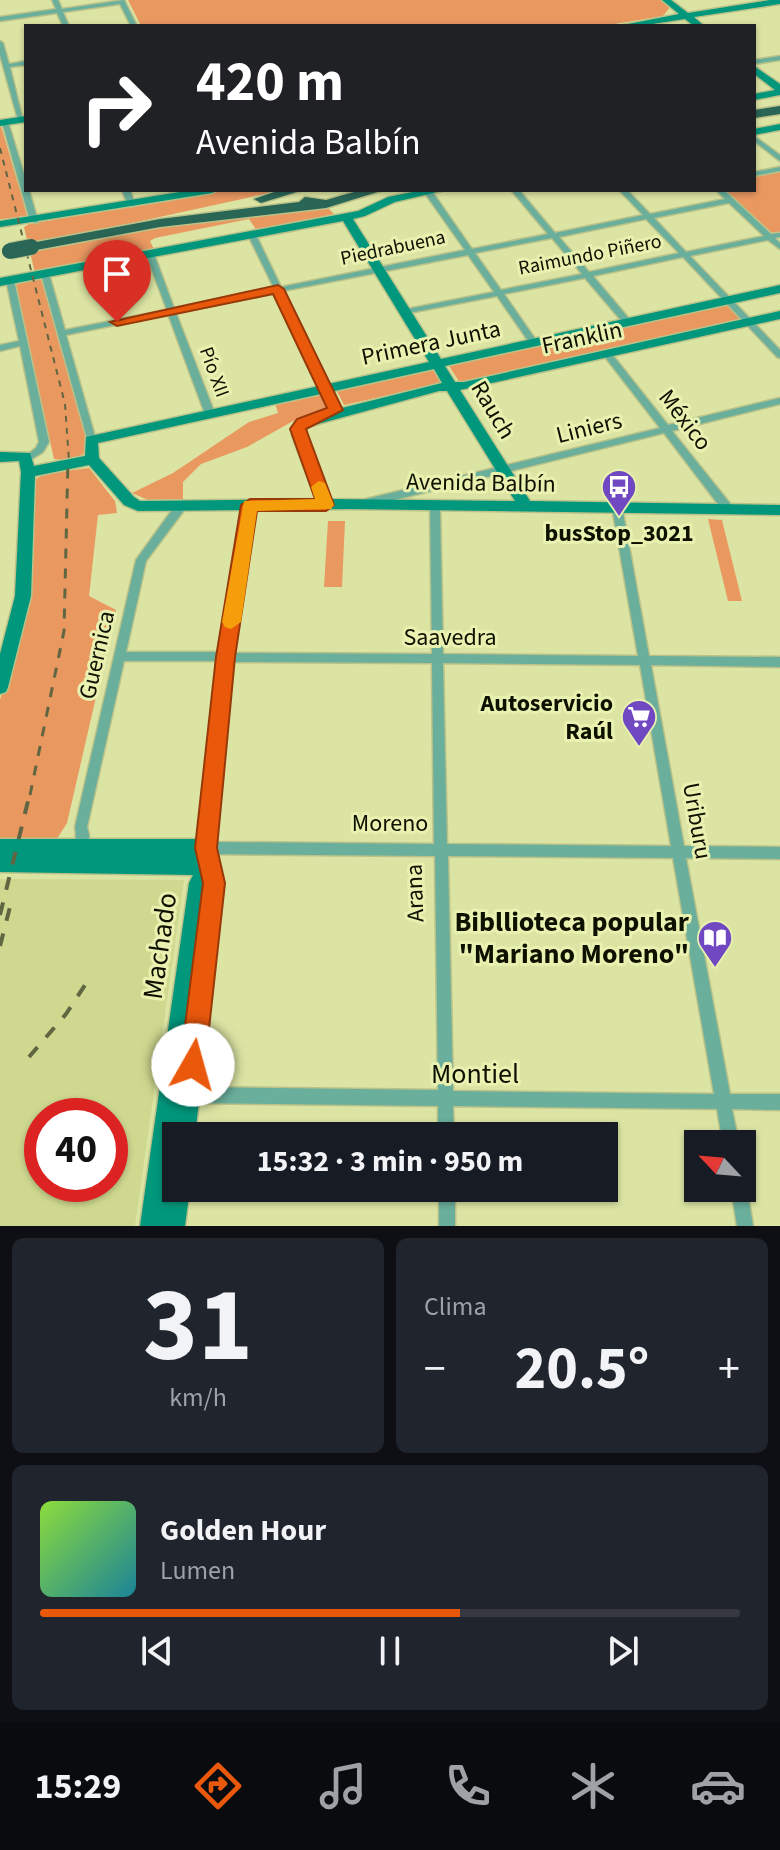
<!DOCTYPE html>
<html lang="es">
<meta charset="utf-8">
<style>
body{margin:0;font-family:"Source Sans 3",sans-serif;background:#20242c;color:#f1f3f6;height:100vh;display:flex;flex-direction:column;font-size:30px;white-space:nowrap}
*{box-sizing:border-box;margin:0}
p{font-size:26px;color:#9ea1a6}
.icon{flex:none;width:44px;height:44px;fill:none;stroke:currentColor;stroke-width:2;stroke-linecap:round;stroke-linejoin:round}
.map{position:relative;height:1226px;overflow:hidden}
.panel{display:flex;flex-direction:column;gap:12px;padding:12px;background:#0d0f14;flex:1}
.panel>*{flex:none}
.banner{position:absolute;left:24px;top:24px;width:732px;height:168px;border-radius:0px;box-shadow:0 2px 6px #0004;background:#202124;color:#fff;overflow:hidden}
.needle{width:52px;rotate:296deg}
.controls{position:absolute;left:684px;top:1130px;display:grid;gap:16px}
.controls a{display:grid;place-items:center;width:72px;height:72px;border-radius:0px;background:#171b24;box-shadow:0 2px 6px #0004;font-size:40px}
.speed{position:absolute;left:24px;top:1098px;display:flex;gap:16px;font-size:40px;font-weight:700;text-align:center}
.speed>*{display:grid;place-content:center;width:104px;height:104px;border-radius:50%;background:#171b24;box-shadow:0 2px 6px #0004;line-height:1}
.speed .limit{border:12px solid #d22;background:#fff;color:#111}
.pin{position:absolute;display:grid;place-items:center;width:68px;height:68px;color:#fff;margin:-82px -34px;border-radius:50% 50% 50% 0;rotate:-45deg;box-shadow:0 0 8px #0007}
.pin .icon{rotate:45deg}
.me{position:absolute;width:88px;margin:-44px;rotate:7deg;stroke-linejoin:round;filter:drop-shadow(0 0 6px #0008)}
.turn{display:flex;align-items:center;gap:28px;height:168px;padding:0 40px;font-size:36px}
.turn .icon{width:104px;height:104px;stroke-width:2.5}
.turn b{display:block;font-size:56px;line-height:68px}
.big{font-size:60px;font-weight:700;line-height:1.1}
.panel .widget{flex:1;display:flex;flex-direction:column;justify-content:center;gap:12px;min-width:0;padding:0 28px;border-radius:12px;background:#20242c}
.panel .dial{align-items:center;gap:0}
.dial b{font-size:104px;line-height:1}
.song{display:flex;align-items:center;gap:24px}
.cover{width:96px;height:96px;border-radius:12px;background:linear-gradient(135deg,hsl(90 70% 55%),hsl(190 70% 35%))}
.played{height:8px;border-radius:4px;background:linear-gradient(90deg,#ea580c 60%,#363941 60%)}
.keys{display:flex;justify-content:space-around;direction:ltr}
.heat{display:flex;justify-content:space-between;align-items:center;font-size:44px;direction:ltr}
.panel .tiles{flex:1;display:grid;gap:12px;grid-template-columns:1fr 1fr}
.widget:last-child{grid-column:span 2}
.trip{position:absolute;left:162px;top:1122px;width:456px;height:80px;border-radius:0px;background:#171b24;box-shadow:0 2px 6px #0004;font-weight:700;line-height:80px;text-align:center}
.tab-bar{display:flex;height:128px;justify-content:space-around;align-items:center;background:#090b0e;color:#9ea1a6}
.tab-bar .icon{width:56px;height:56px}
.tab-bar .on{color:#ea580c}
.tab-bar b{font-size:36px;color:#f1f3f6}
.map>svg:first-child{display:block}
.built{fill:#cfd88f;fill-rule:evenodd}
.green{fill:#e99860}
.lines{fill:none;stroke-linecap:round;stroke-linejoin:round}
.street-casing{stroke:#bac289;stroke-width:3}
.secondary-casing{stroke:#bac289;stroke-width:3}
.highway-casing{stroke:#bac289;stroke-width:3}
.street{fill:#6aaf9b;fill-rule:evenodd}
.secondary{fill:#00977c;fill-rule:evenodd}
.highway{fill:#2a6656;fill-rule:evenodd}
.rail-far2{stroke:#616642;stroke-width:2;stroke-dasharray:6 6;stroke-linecap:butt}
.rail-far1{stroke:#616642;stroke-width:3;stroke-dasharray:10 10;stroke-linecap:butt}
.rail{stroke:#616642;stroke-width:4;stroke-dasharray:13 13;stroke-linecap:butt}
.highway-bridge-casing{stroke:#bac289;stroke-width:18;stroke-linecap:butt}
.highway-bridge{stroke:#2a6656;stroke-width:16}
.route{fill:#ea580c;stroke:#983908;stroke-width:2}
.slow{fill:#f59e0b}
.labels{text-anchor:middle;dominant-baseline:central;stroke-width:6;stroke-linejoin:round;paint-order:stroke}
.far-street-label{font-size:20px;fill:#0f1100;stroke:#e9f1b0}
.street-label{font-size:24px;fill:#0f1100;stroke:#e9f1b0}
.poi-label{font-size:24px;font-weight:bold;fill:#0f1100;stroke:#e9f1b0}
.near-poi-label{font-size:28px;font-weight:bold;fill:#0f1100;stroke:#e9f1b0;text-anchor:end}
.near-street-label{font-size:28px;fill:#0f1100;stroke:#e9f1b0}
</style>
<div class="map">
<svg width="780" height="1226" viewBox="0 0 780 1226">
<rect width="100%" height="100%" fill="#dbe4a3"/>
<path class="built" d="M0,879L184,880L135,1226H0ZM42,1116H110V1184H42Z"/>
<path class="green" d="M128,0H663L671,6L663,16L602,26H141Z
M0,126H1L28,218L0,219Z
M780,171V232L772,233L725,190H754V177Z
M223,190H283L31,245L297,209H329L334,214L257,231L249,219L155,238L150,241L155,251L35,273L24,227L29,224Z
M39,277L44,279L87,441V451C78,459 65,461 54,459L15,285Z
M727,303L742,319L460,383L449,366Z
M438,368L447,382L344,405L337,391Z
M322,393L329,404L326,410L295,420L247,447L201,464L183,482V499L148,500L132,493L173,473L249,422L278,413L275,403Z
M89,468L115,501L117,513L98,515L89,596L116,610L67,823L55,842L0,844V700L27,601L36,479L44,474Z
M708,519L722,520L742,601H728Z
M328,521H345L342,587H324Z"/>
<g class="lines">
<defs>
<path id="street" d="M52,0H58L62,9L124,0L137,26H131L120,4L63,12L69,26H63L57,13L0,21V17L56,9Z
M0,41L3,43L9,64L26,61V65L10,67L23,121L18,120L0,55Z
M780,56V60L754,64V60Z
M5,120L8,122L26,181V190H29L38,221L37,223L30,221L2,122Z
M754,136L780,155V161L754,141Z
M780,167V171L754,176V172Z
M122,190H130L135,204L134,206H128Z
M427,190H431L472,249L548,234L511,190H519L555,233L643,215L619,190H627L650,214L725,199L716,190H724L771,234L780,233V237L775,238L780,243V249L768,240L690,256L780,350V358L777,357L683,257L593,276L631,321V325H625L585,278L504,294L538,343L534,346L531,345L497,296L404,314V310L407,309L494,292L468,255L283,291L341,410L336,413L331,410L276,293L176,313L215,414L210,417L205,414L168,314L66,335L96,440L94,442H88L41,274L42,272H48L49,274L65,330L167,310L146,254L150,252L154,254L174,308L274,288L248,235L252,233L256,235L281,287L465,250L424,192ZM729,203L764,236L686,252L654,218ZM646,219L679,253L589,272L559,237ZM552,238L582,274L501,290L475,253Z
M7,278H10L14,280L49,442L43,452L27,462L22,459L36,448L39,442L20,346L0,351V345L19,341L6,280Z
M608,352L611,353L668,425L780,398V404L672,431L732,506L733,509L732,512H724L664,433L366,507L362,505L361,503L362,501L366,499L660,428L605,357L604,355Z
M250,501L255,505L232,653L432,654L430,505L435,501L440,505L443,654L638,656L612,507L617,503L622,507L649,656L780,657V667L651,665L684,846L780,847V859L686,858L730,1094H780V1110L732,1109L739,1144H723L717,1109L453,1106L454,1136H438V1106L185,1103L180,1100L177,1095L180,1090L185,1087L438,1090L435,856L206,854L201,852L200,848L220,661H124L87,827C91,838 89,846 85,856L80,858L75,856C72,849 78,840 75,827L136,560L177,503H185L186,506L185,509L146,561L126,652H221L245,505ZM231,662L432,663L434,844L213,842ZM443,663L640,665L671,846L447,844ZM448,856L673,858L714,1094L453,1091Z
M742,1181L745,1182L747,1188L753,1226H737L731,1188H742Z
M439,1188H455V1226H439Z"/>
<path id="secondary" d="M662,0H671L688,13L770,0H780V4L694,17L704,26H694L685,19L639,26H618L679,14Z
M754,66L780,84V95L754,100V94L775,90L754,74Z
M26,116V122L0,126V120Z
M780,124V130L754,135V129Z
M192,190H217L212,193L0,227V221Z
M423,190H446L395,202L365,216L353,219L441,359L780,285V293L445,366L455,382H464L780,311V319L460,390L530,501L780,505V515L350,509L138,511L124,505L89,465L35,476L31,596L8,687L6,692L0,694V654L15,596L21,472L19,461L0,462V452L30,453L34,466L85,456L86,437L429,362L343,221L0,286V278L358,211L388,197ZM434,369L442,383L306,417L295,422L292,435L316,499L140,501L134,497L99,458L98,443ZM439,391H447L515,501L331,499L306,435L307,427Z
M0,839H206L213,842L224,883L195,1136H176L170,1180L176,1177V1188H190L185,1226H140L189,883L193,875L0,872Z"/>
<path id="highway" d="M780,106V114L754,118V110Z
M280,190H303L261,203L254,199Z
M361,190H384L326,208L160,227L31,251L24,247L31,243L160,219L299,202L305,197L326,200Z"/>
</defs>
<use href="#street" class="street-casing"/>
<use href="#secondary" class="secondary-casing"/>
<use href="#highway" class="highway-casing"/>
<use href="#street" class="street"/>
<use href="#secondary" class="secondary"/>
<use href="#highway" class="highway"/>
<path class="rail-far2" d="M0,148L65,404L69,461"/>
<path class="rail-far1" d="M30,795L64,631L68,459"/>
<path class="rail" d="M0,915L30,793
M0,946L10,907
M29,1057L66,1014L89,979"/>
<defs>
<path id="highway-bridge" d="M10,251L31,247"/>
</defs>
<use href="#highway-bridge" class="highway-bridge-casing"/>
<use href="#highway-bridge" class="highway-bridge"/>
</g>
<path class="route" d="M278,285L284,289L343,410L306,429L334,505L326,511H257L235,657L217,848L225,883L205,1065L201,1074L193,1077L184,1074L180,1065L203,883L195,848L216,657L241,505L250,499H315L290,429L297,419L327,408L273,294L117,326L110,322Z"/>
<path class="slow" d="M319,481L325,483L334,505L331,509L257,511L241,622L231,629L225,627L222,622L244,501L315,499L311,487Z"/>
<defs>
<symbol id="bus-pin" viewBox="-11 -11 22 30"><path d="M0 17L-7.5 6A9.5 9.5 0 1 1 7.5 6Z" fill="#7048c1" stroke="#e9f1b0"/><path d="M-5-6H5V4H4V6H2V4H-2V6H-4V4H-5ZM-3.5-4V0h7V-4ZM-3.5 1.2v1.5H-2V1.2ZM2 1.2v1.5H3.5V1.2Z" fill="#fff"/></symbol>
<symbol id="supermarket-pin" viewBox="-11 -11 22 30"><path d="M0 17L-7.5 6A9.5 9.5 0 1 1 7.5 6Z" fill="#7048c1" stroke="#e9f1b0"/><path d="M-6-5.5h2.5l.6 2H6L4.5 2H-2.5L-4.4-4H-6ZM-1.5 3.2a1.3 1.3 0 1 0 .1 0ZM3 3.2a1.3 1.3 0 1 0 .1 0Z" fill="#fff"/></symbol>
<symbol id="library-pin" viewBox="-11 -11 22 30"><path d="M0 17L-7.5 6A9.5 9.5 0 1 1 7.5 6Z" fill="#7048c1" stroke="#e9f1b0"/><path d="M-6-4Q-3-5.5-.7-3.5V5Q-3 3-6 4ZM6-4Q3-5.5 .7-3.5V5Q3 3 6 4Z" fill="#fff"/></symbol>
</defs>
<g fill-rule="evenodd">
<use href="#bus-pin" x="599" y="467" width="40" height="54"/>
<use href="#supermarket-pin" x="619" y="697" width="40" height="54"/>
<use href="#library-pin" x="695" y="918" width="40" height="54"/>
</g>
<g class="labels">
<g class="far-street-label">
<text transform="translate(393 248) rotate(-12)">Piedrabuena</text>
<text transform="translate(590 255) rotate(-11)">Raimundo Piñero</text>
<text transform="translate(214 372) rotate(70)">Pío XII</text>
</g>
<g class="street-label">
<text transform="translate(582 338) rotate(-12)">Franklin</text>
<text transform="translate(431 343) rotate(-12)">Primera Junta</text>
<text transform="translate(493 410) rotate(59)">Rauch</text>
<text transform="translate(685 420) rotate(52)">México</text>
<text transform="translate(589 428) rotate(-14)">Liniers</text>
<text transform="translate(481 483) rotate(1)">Avenida Balbín</text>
<text x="450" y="637">Saavedra</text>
<text transform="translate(97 655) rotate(-77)">Guernica</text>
<text transform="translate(697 821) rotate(80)">Uriburu</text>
<text x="390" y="823">Moreno</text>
<text transform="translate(415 893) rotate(-92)">Arana</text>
</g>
<g class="poi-label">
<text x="619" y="533">busStop_3021</text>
<text x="613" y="703" text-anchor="end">Autoservicio<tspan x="613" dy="28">Raúl</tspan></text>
</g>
<g class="near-poi-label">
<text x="689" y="922">Bibllioteca popular<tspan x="689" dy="32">"Mariano Moreno"</tspan></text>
</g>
<g class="near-street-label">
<text transform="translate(160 946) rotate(-82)">Machado</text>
<text x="475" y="1074">Montiel</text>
</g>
</g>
</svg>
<div class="controls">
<a><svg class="needle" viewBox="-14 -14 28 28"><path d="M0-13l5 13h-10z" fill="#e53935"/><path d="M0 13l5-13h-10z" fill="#9ea1a6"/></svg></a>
</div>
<div class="speed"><div class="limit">40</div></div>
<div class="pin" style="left:117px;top:322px;background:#d93025"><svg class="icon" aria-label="arrive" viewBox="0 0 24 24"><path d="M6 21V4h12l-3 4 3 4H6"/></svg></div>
<svg class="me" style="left:193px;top:1065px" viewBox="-20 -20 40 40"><circle r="19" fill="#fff"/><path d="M0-13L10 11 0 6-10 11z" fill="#ea580c"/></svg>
<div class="trip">15:32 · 3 min · 950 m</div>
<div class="banner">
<div class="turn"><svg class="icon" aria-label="right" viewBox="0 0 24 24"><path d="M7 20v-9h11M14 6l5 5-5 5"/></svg><div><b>420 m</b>Avenida Balbín</div></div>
</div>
</div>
<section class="panel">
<div class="tiles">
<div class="widget dial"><b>31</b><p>km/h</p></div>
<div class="widget"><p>Clima</p>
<div class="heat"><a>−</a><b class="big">20.5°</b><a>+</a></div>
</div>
<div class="widget">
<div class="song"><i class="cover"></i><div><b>Golden Hour</b><p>Lumen</p></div></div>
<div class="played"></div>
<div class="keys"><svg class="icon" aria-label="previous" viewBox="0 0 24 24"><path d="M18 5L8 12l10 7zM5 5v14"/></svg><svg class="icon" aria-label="pause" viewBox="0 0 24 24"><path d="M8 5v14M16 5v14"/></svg><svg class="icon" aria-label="next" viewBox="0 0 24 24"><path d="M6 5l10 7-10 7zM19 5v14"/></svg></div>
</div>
</div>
</section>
<nav class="tab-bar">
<b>15:29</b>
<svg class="icon on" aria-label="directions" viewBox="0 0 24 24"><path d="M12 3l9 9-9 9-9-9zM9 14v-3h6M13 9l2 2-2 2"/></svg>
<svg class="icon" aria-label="music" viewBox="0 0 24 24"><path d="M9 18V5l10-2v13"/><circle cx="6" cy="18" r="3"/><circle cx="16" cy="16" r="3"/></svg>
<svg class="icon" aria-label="phone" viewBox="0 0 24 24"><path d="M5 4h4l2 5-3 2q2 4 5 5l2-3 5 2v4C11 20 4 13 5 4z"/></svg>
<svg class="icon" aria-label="climate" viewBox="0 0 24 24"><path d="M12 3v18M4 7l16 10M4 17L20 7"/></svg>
<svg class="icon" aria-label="car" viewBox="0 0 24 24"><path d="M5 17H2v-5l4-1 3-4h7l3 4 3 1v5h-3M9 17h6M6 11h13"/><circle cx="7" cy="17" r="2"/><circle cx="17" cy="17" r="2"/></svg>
</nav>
